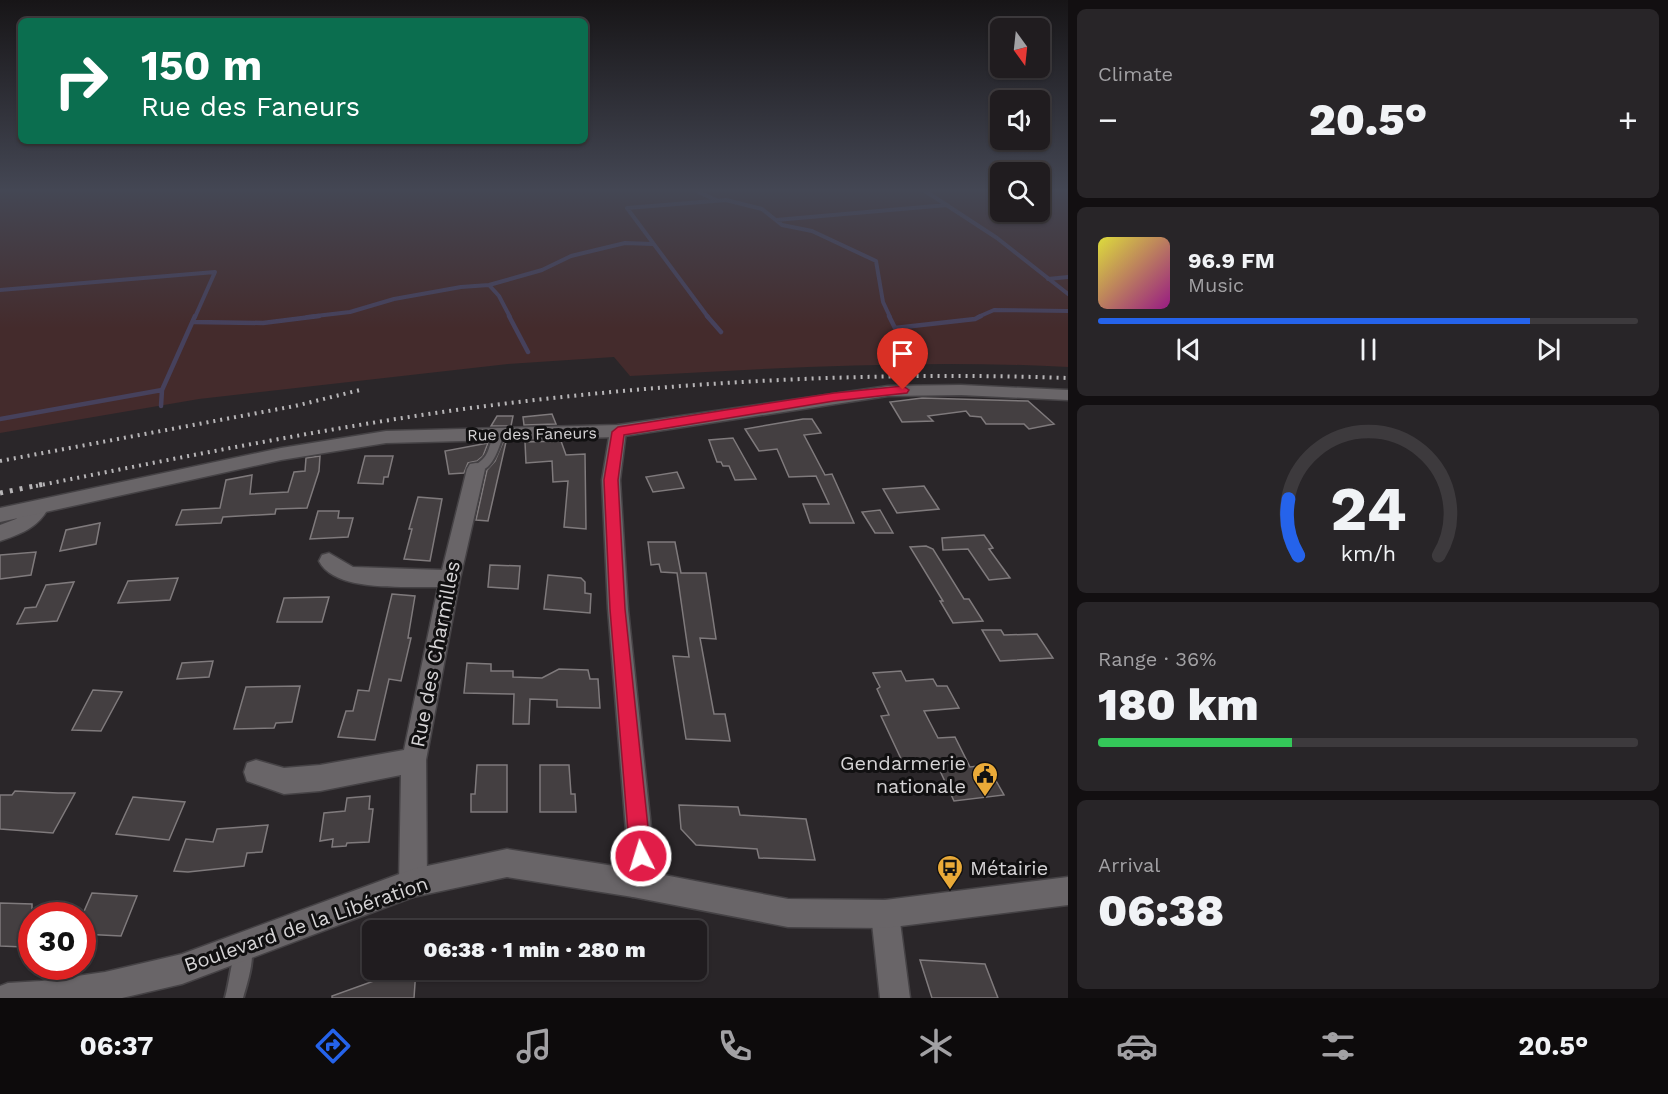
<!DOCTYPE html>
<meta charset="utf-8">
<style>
body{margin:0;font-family:"Work Sans",sans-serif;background:#282528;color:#f1f3f6;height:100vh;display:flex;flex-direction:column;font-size:22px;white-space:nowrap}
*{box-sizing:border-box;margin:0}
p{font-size:20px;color:#a2a1a4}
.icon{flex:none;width:33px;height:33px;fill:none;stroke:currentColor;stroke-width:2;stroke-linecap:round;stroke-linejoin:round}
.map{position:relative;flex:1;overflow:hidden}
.sheet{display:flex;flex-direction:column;gap:9px;padding:9px;background:#120f11;width:600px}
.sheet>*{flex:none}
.guide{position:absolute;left:18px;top:18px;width:570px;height:126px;border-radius:9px;box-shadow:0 2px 4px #0004,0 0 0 2px #3d3a3d;background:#0b6e4f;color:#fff;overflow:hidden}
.needle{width:39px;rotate:165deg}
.buttons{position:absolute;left:990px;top:18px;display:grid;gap:12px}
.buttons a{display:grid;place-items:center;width:60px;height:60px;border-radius:9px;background:#201c1f;box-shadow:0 2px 4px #0004,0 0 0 2px #3d3a3d;font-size:30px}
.speed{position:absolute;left:18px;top:902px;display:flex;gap:12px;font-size:30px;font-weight:700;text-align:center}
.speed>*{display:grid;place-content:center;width:78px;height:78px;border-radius:50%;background:#201c1f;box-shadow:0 2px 4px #0004,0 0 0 2px #3d3a3d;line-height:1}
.speed .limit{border:9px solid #d22;background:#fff;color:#111}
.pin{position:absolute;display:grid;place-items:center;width:51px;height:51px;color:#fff;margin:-62px -26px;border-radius:50% 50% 50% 0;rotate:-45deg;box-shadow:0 0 6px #0007}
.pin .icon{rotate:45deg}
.me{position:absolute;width:66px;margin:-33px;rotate:355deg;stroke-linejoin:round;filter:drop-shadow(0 0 4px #0008)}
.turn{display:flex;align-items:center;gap:21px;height:126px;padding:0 24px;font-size:27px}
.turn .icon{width:78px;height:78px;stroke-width:2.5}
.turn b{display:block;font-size:42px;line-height:51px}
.big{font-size:45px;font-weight:800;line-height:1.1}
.sheet .tile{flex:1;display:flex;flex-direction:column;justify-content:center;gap:9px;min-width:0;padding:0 21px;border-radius:9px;background:#282528}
.sheet .dial{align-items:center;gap:0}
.dial svg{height:156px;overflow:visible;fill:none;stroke:#3d3a3d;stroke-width:7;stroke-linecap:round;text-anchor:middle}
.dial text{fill:#f1f3f6;stroke:none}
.song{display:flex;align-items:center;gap:18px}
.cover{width:72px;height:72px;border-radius:9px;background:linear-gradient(135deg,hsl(60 70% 55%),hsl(310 70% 35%))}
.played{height:6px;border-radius:3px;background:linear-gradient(90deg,#2563eb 80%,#3d3a3d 80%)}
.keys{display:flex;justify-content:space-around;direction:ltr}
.heat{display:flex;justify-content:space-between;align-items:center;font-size:33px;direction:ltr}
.charge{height:9px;border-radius:4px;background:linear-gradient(90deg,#34c759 36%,#3d3a3d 0)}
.trip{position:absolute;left:362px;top:920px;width:345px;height:60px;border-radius:9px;background:#201c1f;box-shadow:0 2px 4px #0004,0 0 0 2px #3d3a3d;font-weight:800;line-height:60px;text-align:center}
.menu{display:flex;height:96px;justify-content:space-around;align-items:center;background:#0d0b0c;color:#a2a1a4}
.menu .icon{width:42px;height:42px}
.menu .selected{color:#2563eb}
.menu b{font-size:27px;color:#f1f3f6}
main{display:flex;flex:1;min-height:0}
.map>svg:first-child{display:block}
.green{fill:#442b2c}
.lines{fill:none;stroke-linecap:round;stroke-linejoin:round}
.stream-far1{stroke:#46415c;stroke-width:4}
.stream{stroke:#46415c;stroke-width:4.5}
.building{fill:#443f41;stroke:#7f7a7c;stroke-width:1.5}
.lane-casing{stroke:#454245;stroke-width:4}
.street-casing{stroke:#454245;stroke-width:3}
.secondary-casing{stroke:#454245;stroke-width:3}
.lane{fill:#696568;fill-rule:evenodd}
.street{fill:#696568;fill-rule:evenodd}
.secondary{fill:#696568;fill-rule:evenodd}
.rail-far1{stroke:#b7b5b7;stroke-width:4;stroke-dasharray:2 5;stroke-linecap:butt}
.rail{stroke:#b7b5b7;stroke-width:5;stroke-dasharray:3 7;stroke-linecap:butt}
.route{fill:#e11d48;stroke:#92132f;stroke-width:1.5}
.labels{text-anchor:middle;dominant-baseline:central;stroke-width:6;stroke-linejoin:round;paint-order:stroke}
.street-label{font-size:16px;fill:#d6d4d6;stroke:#111011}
.near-street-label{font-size:20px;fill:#d6d4d6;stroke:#111011}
.near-poi-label{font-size:20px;fill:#d6d4d6;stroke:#111011;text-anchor:end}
</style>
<main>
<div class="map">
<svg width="1068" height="998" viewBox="0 0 1068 998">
<rect width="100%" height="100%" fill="#2a2629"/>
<path class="green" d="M0,189H1000V212H1040V189H1068V367C922,359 776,368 630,376L614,357L508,364L199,399L0,433Z"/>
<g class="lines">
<path class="stream-far1" d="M692,189L716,200
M922,189L997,238L1068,294
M776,220L947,205
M1048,279L1068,277
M489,285L499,296L510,317
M0,290L215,272L195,317
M307,317L350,312L394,299L461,287L489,285L542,270L571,256L625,243L653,244
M708,317L627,208L726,200L762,209L782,225L812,231L876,261L883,302L890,317
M978,317L994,310L1068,311"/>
<path class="stream" d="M509,316L528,352
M707,316L721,332
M889,316L895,328L975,319L981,316
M194,322L263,323L319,316
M161,406L162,390L195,316
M0,419L162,390"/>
</g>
<path class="building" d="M922,398L1028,401L1054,424L1029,429L1024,424H986L981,417L970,416L966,411L928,416L933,421L902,422L890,402Z
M552,414L556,424L524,425L523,417Z
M497,416H513L511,426H491Z
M803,419H812L821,433L804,435L825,475L832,474L854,523H810L803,504H829L816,476L789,477L777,449L759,451L745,429Z
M733,438L756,479L735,480L729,466H723L721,462H717L709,440Z
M561,441L566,455L585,454L586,529L564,527L568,481L553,482L552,461L526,463L525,442Z
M503,442H506L488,521L476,520L487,470L495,461Z
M488,443L483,456L477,461L468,463L464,473L449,474L445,451Z
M320,456L319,471L307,508L276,509L275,514L223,517L221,523L176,525L182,510L220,508L226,480L252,475L250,494L288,492L294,472L305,471L306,458Z
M365,456H393L388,477H384L383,484L358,483Z
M677,472L684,488L653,492L646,477Z
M924,486L939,509L897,513L883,489Z
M418,497L442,499L430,561L404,559L412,529H409Z
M880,510L893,533H875L862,512Z
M318,511H339L338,518H353L348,537L310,539Z
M100,523L96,544L60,551L66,530Z
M984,535L993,548L989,549L1010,578L989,580L968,549L943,550L942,538Z
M648,542H675L681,573H706L716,639L700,638L714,714H725L730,741L686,739L673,656L689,657L677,573L661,572L659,564L651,565Z
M926,546L933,549L964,599H969L983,621L953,623L940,601H943L910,547Z
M36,552L31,575L0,579V555Z
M490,565L520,566L518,589L488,587Z
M548,575L581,578L585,582V593L591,594L590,613L544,609Z
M178,578L170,600L118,603L128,581Z
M74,582L57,621L17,624L25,608L36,607L46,585Z
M392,594L415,596L408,638H411L401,681L389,679L375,740L338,737L346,711H353L358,690L369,691Z
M329,597L322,622H277L284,598Z
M982,630H1001L1004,635L1037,634L1053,658L1000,661Z
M213,661L209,677L177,679L182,663Z
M467,663L491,664V671H513V677L542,678L559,669L588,670L590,679H598L600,708L557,707V700L530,699L529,724H513L514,694L464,693Z
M901,671L906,681L933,679L937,686H947L959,708L924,711L938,738L955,737L970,767L987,765L1004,795L954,801L935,760L903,763L881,716L889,715L877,689L880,687L873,673Z
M300,686L292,722L276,723L274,728L234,729L246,687Z
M93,690L122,692L101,731L72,730Z
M477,765H507V812H471V794H475Z
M540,765H569L571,794H575L576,812H540Z
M15,791L58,793H75L53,833L0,829V795H12Z
M370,796L369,809H373L369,842L347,843L346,846L332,847L333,839L320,841L324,813L345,811L347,798Z
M133,797L185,802L169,840L116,834Z
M679,805L738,807L740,815L806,819L815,860L759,858L757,849L696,845L681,829Z
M268,825L262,852L247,853L244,866L188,872L174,871L186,839L213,842L217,829Z
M92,893L137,896L121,936L82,934V916Z
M0,903L32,904V930L24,947L0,946Z
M920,960L985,964L998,998H932Z
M407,969H416L414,998H332V996Z"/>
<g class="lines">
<defs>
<path id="lane" d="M498,433L503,436C498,450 492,474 472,472L471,469C475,464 483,461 486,455C491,447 490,437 498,433Z
M244,940L250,943C256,957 247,984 243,998H225C230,980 231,960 238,943Z"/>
<path id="street" d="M618,425L624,427L626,431L620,480L628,609L654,856L643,893L633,897L623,893L619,883L628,856L608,609L602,480L610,431L612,427Z
M476,463L482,464L485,469L460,579L426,760L427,883L423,893L413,897L403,893L399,883L401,775L320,791L284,794L247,781L244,772L247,763L256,760L284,768L320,765L404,750L438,587C407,586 335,593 319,561L322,555L329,553L353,567L442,570L467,469L470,464Z
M40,500L46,502L49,507C38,528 21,534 0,541V525L16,519L34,502Z
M885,900L895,904L899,914L910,998H880L871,914L875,904Z"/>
<path id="secondary" d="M961,385L1068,390V400L961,395L888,396L618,437L386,443L281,460L0,522V508L281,448L386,431L618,425L888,386Z
M507,849L633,869L788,899L885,900L1068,877V905L885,928L788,927L633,897L507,877L413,897L182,984L122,998H0V986L8,983L42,981L105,972L182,954L413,869Z"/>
</defs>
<use href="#lane" class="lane-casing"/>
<use href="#street" class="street-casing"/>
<use href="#secondary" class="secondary-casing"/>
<use href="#lane" class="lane"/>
<use href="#street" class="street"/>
<use href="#secondary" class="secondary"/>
<path class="rail-far1" d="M0,461L295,406L360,390
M36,486C178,458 320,429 463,409C664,382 865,371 1068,378"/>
<path class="rail" d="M0,493L44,484"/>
</g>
<linearGradient id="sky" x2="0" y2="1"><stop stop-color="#171517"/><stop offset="0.58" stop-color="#444754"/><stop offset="1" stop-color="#444754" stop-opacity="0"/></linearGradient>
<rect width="1068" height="328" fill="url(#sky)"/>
<path class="route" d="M903,386L909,390L907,393L834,401L624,435L618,480L625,609L651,856L648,863L641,866L633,863L630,856L610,609L604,480L612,432L618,427L834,393Z"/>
<defs>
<symbol id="civic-pin" viewBox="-11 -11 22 30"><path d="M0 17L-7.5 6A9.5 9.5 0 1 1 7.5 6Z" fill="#eaaa38" stroke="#111011"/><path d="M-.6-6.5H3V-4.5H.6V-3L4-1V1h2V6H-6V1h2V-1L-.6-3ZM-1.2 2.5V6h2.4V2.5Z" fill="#111"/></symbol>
<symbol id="bus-pin" viewBox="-11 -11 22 30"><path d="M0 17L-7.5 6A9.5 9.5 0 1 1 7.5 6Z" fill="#eaaa38" stroke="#111011"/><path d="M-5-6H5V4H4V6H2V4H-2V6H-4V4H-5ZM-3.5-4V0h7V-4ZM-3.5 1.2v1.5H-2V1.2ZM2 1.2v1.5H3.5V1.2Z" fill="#111"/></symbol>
</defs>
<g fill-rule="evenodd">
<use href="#civic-pin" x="970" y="760" width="30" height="40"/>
<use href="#bus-pin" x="935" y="853" width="30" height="40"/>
</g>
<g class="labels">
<g class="street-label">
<text transform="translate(532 434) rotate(-1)">Rue des Faneurs</text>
</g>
<g class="near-street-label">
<text transform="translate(435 654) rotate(-79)">Rue des Charmilles</text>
<text transform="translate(306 924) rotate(-19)">Boulevard de la Libération</text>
</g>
<g class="near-poi-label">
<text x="966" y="763">Gendarmerie<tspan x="966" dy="23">nationale</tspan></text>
<text x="970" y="868" text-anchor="start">Métairie</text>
</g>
</g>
</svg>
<div class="buttons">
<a><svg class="needle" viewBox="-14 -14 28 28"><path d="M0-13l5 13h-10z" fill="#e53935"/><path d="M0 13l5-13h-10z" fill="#a2a1a4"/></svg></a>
<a><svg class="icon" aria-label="sound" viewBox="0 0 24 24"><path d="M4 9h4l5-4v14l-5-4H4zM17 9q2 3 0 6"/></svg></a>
<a><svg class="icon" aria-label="search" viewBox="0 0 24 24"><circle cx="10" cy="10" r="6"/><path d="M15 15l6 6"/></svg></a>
</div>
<div class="speed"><div class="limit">30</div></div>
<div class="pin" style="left:903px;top:390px;background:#d93025"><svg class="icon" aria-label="arrive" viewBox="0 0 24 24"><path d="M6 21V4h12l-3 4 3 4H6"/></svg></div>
<svg class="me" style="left:641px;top:856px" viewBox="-20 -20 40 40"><circle r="17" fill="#e11d48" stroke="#fff" stroke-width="3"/><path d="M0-11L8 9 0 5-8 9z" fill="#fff"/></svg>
<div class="trip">06:38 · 1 min · 280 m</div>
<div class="guide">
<div class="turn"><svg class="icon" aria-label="right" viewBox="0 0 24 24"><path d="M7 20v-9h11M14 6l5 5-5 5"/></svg><div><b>150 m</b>Rue des Faneurs</div></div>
</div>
</div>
<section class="sheet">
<div class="tile"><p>Climate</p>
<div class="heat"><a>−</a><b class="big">20.5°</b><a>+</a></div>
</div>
<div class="tile">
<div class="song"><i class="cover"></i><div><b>96.9 FM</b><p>Music</p></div></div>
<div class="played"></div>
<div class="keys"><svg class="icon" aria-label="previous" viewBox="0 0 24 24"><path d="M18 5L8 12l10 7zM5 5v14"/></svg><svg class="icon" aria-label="pause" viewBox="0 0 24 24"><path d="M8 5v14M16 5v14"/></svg><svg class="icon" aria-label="next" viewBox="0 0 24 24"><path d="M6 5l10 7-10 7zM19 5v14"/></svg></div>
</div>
<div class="tile dial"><svg viewBox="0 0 100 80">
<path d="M14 69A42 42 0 1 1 86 69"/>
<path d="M14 69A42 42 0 0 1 9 40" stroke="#2563eb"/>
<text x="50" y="56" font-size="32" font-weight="700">24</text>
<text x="50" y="72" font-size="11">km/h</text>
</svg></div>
<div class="tile"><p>Range · 36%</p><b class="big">180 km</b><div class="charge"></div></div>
<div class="tile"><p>Arrival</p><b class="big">06:38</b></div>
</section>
</main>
<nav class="menu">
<b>06:37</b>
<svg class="icon selected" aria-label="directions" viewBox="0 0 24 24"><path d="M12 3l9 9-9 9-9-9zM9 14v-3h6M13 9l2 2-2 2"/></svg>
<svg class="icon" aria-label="music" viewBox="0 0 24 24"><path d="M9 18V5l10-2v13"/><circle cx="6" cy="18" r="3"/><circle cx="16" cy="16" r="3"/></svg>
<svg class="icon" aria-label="phone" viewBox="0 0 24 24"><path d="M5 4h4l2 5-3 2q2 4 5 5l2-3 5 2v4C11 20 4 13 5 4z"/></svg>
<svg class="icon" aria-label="climate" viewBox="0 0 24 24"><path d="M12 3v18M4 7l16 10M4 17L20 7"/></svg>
<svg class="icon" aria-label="car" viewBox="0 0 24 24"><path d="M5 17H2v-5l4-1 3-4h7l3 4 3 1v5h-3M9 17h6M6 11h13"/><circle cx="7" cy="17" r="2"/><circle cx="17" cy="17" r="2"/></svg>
<svg class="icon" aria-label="filters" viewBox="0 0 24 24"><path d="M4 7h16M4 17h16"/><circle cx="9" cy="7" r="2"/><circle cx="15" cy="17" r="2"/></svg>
<b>20.5°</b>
</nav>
